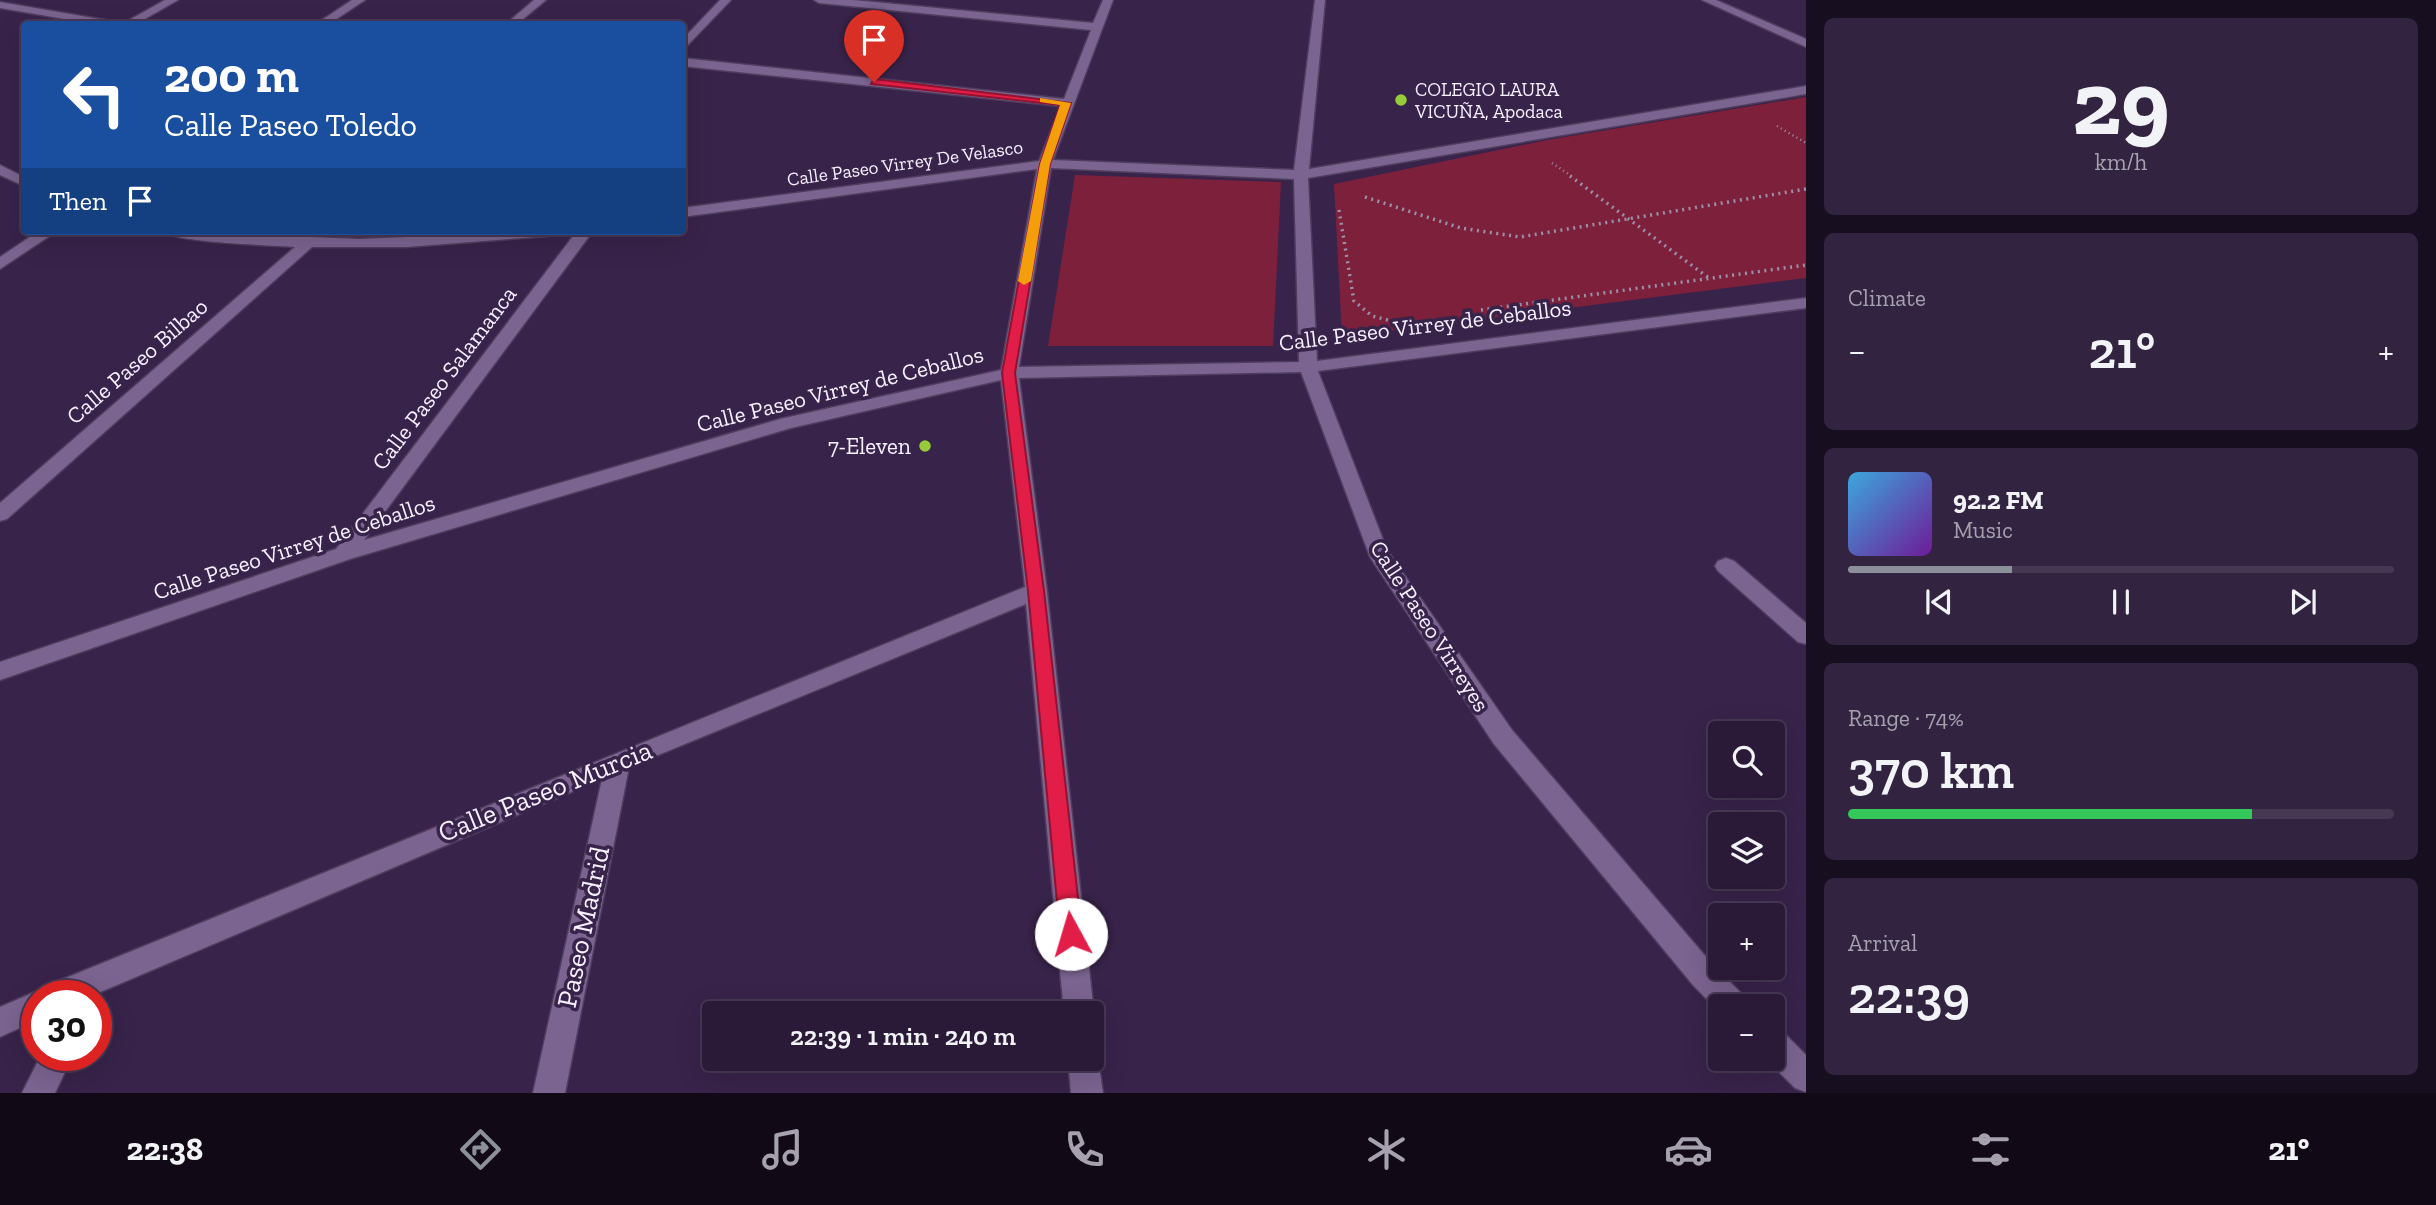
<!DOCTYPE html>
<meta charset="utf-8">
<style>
body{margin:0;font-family:"Zilla Slab",serif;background:#322340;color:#f1f3f6;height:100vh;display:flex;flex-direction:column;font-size:26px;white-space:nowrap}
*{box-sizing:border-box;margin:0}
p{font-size:23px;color:#a5a1ae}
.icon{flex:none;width:38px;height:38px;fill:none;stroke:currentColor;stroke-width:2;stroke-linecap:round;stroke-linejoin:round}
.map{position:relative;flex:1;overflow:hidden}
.panel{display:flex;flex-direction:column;gap:18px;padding:18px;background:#170e1f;width:630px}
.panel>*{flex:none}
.guide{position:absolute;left:21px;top:21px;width:665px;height:214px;border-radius:7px;box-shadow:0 7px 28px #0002,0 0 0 2px #463853;background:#1a4fa0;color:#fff;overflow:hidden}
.controls{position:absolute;left:1708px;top:721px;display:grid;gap:14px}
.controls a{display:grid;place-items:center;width:77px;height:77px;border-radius:7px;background:#2a1a38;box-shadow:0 7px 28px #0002,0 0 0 2px #463853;font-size:35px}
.speed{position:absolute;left:21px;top:980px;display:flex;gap:14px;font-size:35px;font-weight:700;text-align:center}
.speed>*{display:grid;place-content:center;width:91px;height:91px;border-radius:50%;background:#2a1a38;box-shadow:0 7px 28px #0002,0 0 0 2px #463853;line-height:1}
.speed .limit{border:10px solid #d22;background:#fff;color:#111}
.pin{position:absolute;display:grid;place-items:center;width:60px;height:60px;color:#fff;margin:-72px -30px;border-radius:50% 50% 50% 0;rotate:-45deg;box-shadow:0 0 7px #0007}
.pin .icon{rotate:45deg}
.me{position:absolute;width:77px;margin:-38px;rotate:354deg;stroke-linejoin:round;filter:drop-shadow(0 0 5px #0008)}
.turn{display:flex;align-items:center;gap:24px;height:147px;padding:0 28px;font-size:32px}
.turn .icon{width:91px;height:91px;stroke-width:2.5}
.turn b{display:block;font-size:49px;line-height:60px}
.then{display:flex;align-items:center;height:66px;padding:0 28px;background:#0003;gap:14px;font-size:26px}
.big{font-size:52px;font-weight:600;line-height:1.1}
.panel .card{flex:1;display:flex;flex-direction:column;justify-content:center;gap:10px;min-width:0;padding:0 24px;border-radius:10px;background:#322340}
.panel .dial{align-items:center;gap:0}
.dial b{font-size:91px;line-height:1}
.song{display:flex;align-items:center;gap:21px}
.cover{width:84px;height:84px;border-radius:10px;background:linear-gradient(135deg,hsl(200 70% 55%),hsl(280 70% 35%))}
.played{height:7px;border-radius:4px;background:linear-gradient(90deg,#8c9099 30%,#463853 30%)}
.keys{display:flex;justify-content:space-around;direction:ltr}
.heat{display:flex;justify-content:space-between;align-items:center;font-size:38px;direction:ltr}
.charge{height:10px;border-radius:5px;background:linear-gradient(90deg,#34c759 74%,#463853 0)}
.trip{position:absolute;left:702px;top:1001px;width:402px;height:70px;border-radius:7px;background:#2a1a38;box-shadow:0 7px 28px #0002,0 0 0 2px #463853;font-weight:600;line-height:70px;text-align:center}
.tabs{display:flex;height:112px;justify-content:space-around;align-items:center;background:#110a16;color:#a5a1ae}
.tabs .icon{width:49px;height:49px}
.tabs .active{color:#8c9099}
.tabs b{font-size:32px;color:#f1f3f6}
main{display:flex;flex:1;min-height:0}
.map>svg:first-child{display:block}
.green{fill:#7d203b}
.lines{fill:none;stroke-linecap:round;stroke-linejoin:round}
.street-casing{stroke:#4f3d5d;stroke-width:3}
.path-far1{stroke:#9c8fa9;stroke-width:2.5;stroke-dasharray:1 3.5;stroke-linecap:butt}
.path{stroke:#9c8fa9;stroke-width:3.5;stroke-dasharray:2 4.5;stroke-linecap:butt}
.street{fill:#7b6490;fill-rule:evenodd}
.route{fill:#e11d48;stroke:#92132f;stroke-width:2}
.slow{fill:#f59e0b}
.poi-dot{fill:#96cc3a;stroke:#38234a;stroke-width:2.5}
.labels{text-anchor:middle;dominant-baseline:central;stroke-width:7;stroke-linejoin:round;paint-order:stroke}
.far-poi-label{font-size:19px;fill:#f7f0ff;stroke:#38234a;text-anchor:start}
.far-street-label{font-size:19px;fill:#f7f0ff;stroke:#38234a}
.street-label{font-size:23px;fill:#f7f0ff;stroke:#38234a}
.poi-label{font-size:23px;fill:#f7f0ff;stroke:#38234a;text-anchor:end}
.near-street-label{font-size:28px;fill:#f7f0ff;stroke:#38234a}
</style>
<main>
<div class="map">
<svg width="1806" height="1093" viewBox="0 0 1806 1093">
<rect width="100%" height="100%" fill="#38234a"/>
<path class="green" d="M1806,97V278L1342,337L1334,184L1547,140Z
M1075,175L1281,182L1273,346H1048Z"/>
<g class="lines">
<defs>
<path id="street" d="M165,0H178L136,24H122Z
M352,0H365L329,24H316Z
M534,0H546L517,24H506Z
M720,0H731L682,51V40Z
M814,0H853L1093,23L1103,0H1113L1053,160L1294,170L1315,0H1325L1309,169L1806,86V94L1308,178L1317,361L1806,298V308L1318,371L1387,550L1512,730L1713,965L1744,996L1749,1006H1720V1013L1693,985L1494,744L1370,557L1301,372L1019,378L1047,591L1094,1013L1092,1017V1013H1064L1026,604L629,767L565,1093H533L602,779L91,996H37V1020L0,1037V1007L37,991L43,993L46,986L1025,587L1001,380L791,428L350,559L0,680V662L336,549L577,231H593L364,540L780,419L1001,370L1037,169L682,217V208L1039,161L1061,106L682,66V58L1064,99L1091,30L819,3ZM1051,168L1294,179L1299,362L1019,367Z
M1702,0H1716L1806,39V47Z
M0,2L111,21L117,24H94L0,8Z
M0,165L24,177V186L0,175Z
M39,231H57L0,269V257Z
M162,231L359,239L556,231L548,236L406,247H312L7,519L0,521V503L295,247C273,245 175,243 162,231Z
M1726,558L1734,561L1806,623V644L1798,642L1718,571L1715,566L1718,561Z
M1773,1029L1784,1033L1806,1055V1092L1795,1088L1766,1059H1773Z
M1092,1047L1098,1059L1103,1093H1071L1068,1059H1092Z
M41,1055H73L55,1093H22Z"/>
</defs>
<use href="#street" class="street-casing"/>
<path class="path-far1" d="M1777,126L1806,143
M1552,163L1573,177"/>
<path class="path" d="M1570,176L1709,278
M1365,197L1461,228L1520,237L1806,189
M1339,210L1354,301L1372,316L1396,322
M1481,310L1806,265"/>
<use href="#street" class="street"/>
</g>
<path class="route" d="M874,79L1071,103L1050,164L1015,373L1044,591L1082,934L1078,941L1071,944L1063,941L1060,934L1028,591L1002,373L1040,164L1060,105L871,84Z"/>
<path class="slow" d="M1040,98L1071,103L1050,164L1031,281L1024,285L1018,281L1040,164L1060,105L1040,102Z"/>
<g class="poi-dot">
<circle cx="1401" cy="100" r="7"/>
<circle cx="925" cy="446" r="7"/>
</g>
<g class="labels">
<g class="far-poi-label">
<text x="1415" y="89">COLEGIO LAURA<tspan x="1415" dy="22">VICUÑA, Apodaca</tspan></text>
</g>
<g class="far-street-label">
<text transform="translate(905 163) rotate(-8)">Calle Paseo Virrey De Velasco</text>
</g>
<g class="street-label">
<text transform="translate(1425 325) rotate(-7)">Calle Paseo Virrey de Ceballos</text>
<text transform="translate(137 361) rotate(-41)">Calle Paseo Bilbao</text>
<text transform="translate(444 378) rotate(-53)">Calle Paseo Salamanca</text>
<text transform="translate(840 389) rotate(-14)">Calle Paseo Virrey de Ceballos</text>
<text transform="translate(294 547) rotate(-18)">Calle Paseo Virrey de Ceballos</text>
<text transform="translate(1430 626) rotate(57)">Calle Paseo Virreyes</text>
</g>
<g class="poi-label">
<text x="911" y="446">7-Eleven</text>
</g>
<g class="near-street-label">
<text transform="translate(545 791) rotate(-22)">Calle Paseo Murcia</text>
<text transform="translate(583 927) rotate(-78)">Paseo Madrid</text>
</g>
</g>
</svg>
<div class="controls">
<a><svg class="icon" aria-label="search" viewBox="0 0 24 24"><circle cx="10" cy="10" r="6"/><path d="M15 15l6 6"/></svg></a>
<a><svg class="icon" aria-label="layers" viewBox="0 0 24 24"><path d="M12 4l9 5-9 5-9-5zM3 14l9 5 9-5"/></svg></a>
<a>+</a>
<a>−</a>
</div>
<div class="speed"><div class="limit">30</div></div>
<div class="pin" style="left:874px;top:82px;background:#d93025"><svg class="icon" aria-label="arrive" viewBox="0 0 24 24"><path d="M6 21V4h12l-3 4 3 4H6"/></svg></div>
<svg class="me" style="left:1071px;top:934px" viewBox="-20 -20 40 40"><circle r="19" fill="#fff"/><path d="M0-13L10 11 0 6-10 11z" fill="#e11d48"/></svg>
<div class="trip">22:39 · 1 min · 240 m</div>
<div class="guide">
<div class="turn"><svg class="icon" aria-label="left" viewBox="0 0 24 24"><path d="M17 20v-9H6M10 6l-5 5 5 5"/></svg><div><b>200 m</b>Calle Paseo Toledo</div></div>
<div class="then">Then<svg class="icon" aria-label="arrive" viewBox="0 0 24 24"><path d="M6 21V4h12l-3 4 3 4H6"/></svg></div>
</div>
</div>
<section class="panel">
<div class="card dial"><b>29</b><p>km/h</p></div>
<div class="card"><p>Climate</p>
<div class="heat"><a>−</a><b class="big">21°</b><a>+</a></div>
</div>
<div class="card">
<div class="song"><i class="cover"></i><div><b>92.2 FM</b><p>Music</p></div></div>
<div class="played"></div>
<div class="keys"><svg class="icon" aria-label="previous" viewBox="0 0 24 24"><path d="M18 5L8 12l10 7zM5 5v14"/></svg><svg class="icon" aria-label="pause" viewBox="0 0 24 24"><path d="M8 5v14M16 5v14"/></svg><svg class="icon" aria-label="next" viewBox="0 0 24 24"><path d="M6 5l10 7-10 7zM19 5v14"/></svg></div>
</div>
<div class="card"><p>Range · 74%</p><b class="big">370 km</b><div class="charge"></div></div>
<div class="card"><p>Arrival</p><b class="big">22:39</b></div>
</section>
</main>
<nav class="tabs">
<b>22:38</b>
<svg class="icon active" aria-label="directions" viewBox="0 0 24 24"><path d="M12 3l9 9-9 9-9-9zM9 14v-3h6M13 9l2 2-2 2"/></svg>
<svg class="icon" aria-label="music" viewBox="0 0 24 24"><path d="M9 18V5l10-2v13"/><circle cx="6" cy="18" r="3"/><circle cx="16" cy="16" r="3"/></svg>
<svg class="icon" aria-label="phone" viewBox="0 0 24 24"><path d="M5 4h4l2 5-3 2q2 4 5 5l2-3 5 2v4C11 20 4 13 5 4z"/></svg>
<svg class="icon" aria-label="climate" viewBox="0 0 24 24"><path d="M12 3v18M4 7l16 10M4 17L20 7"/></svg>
<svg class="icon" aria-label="car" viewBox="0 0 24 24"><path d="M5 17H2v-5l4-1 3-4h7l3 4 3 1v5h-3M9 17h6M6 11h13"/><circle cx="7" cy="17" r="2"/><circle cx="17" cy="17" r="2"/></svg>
<svg class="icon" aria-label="filters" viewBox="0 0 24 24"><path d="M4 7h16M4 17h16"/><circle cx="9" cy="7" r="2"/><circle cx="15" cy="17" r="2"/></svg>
<b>21°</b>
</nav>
